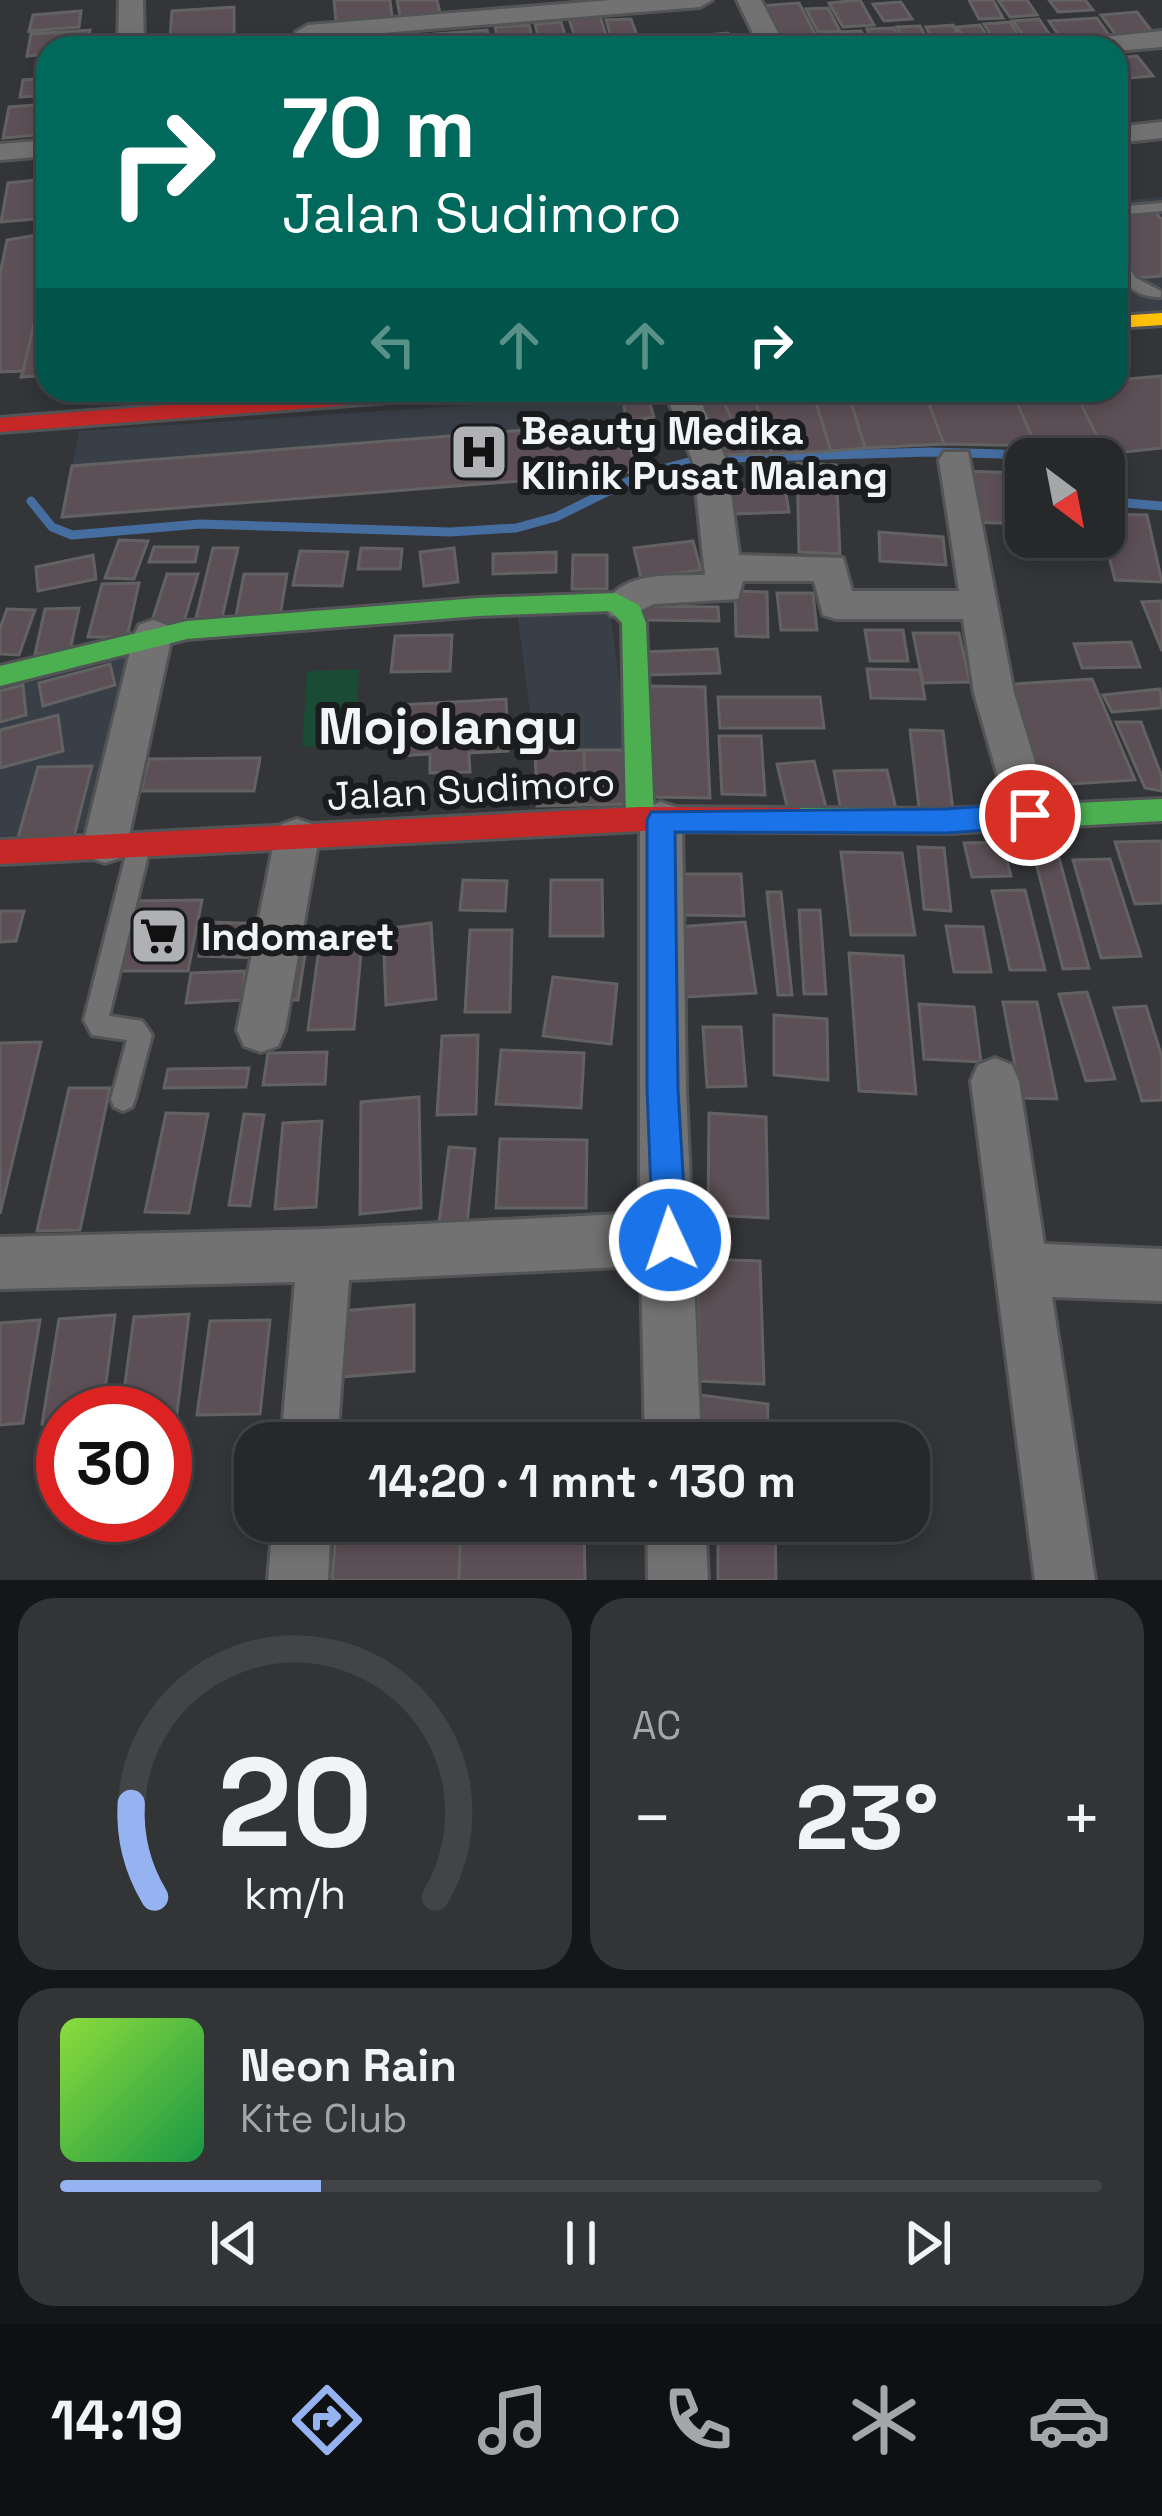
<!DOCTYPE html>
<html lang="id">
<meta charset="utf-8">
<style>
body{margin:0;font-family:"Space Grotesk",sans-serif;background:#323436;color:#f1f3f6;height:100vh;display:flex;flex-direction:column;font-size:45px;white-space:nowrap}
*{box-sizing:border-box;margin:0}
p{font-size:39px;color:#a4a6a8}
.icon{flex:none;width:66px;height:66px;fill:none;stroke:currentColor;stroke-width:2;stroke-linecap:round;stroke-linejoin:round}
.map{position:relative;height:1580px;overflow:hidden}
.side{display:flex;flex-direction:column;gap:18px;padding:18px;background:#151617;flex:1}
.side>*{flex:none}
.hud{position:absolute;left:36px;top:36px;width:1092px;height:366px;border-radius:36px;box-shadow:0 6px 18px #0003,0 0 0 3px #424447;background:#00695c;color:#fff;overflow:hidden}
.needle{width:78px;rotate:148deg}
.buttons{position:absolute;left:1005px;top:438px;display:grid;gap:24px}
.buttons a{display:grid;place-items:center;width:120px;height:120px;border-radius:24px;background:#26282a;box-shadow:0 6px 18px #0003,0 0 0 3px #424447;font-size:60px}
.speed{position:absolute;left:36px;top:1386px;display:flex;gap:24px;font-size:60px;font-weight:700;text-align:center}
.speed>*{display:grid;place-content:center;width:156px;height:156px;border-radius:50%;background:#26282a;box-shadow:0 6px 18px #0003,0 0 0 3px #424447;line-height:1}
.speed .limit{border:18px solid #d22;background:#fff;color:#111}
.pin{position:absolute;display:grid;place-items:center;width:102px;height:102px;color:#fff;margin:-51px;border:6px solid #fff;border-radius:50%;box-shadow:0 3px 12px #0007}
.me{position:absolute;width:132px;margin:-66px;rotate:357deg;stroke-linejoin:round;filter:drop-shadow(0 0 9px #0008)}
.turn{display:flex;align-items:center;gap:42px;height:252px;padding:0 48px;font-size:54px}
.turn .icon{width:156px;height:156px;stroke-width:2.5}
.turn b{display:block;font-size:84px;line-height:102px}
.lanes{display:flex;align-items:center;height:114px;padding:0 48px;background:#0003;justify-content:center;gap:60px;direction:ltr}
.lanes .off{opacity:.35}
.big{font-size:90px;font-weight:700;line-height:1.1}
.side .tile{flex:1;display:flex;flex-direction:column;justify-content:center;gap:18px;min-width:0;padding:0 42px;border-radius:36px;background:#323436}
.side .dial{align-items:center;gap:0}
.dial svg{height:312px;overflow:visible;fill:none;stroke:#424447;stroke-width:7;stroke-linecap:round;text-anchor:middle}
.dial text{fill:#f1f3f6;stroke:none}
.song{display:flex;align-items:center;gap:36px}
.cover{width:144px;height:144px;border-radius:18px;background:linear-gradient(135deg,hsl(90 70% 55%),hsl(140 70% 35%))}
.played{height:12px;border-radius:6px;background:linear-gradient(90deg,#95b2f1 25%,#424447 25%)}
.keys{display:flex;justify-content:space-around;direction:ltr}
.heat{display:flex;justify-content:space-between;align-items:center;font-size:66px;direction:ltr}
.side .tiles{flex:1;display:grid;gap:18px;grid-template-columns:1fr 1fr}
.tile:last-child{grid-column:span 2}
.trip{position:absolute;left:234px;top:1422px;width:696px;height:120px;border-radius:36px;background:#26282a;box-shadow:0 6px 18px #0003,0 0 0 3px #424447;font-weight:700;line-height:120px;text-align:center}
.dock{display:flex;height:192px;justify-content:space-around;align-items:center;background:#0f1011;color:#a4a6a8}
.dock .icon{width:84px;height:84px}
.dock .on{color:#95b2f1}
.dock b{font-size:54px;color:#f1f3f6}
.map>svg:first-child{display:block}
.built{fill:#393f46}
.green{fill:#1a4b35}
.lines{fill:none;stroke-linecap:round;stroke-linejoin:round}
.stream{stroke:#456d9f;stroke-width:9}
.building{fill:#5c4f55;stroke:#626263;stroke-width:3}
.lane-casing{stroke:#525456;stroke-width:6}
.street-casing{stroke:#525456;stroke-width:6}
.fast-casing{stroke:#525456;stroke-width:6}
.slow-casing{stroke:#525456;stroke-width:6}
.jam-casing{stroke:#525456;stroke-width:6}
.lane{fill:#737273;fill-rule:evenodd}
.street{fill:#737273;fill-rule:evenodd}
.fast{fill:#4caf50;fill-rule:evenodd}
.slow{fill:#ffc107;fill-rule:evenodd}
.jam{fill:#c62828;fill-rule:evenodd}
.route{fill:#1a73e8;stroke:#114b97;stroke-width:3}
.labels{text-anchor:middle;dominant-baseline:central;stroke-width:12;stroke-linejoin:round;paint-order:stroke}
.poi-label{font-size:39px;font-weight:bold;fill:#f2f4f6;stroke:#1b1c1e;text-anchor:start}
.street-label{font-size:39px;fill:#f2f4f6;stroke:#1b1c1e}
.district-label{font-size:51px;font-weight:bold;fill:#f2f4f6;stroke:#1b1c1e}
</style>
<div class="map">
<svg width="1162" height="1580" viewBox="0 0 1162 1580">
<rect width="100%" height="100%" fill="#333538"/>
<path class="built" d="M1162,197V311L1128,314L1116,294V201Z
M622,395L635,472L62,517L79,431Z
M610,609L628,750L535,751L517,611Z
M126,651L134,683L99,829L0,836V686Z"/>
<path class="green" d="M359,669L355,744L302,747L307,671Z"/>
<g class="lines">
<path class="stream" d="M31,501L52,527L72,535L200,524L450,532L516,528L556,517L643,474L700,459L930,452L1002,454L1026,467
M1104,501L1162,506"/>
</g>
<path class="building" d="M334,0H390L392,17L336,21Z
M397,0H437L440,13L400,16Z
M860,0L874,25L843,27L829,3Z
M969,0H993L1003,18L979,19Z
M998,0H1027L1037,15L1010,17Z
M1049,0H1085L1093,10L1058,12Z
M901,2L912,19L884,21L873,4Z
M799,3L815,34L772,37L757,6Z
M234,7V34L170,38L172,11Z
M828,8L840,31L818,32L806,9Z
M81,11L79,27L29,31L33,15Z
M1137,12L1153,33L1116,35L1101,15Z
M599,13L608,41L577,43L568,16Z
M1097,18L1110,37L1062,40L1049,21Z
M631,19L638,38L612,40L606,20Z
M1039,19L1054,41L1028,43L1013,21Z
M561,22L568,45L541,47L535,24Z
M1010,22L1022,41L996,43L984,24Z
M529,25L535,48H500L495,27Z
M953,25L964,46L937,47L926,27Z
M980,25L991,42L968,43L957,27Z
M920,26L931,47L908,48L897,27Z
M894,28L903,48H875L867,29Z
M90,30L87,48H48V54L27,56L31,34Z
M487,30L491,48H437L434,34Z
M861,31L869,48H845L838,32Z
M728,33L735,48H698L693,36Z
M430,36L432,48H361L360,41Z
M685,36L690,48H658L655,38Z
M1137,56L1153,76L1118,79L1116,58Z
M48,78V95L20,97L23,80Z
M48,104V134L3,138L9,107Z
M48,179L46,218L1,222L8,183Z
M1155,212L1162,220V276L1135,278L1119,254L1129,253L1116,234V217Z
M48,233V263L23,371L0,372V274L7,240Z
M48,263V375L21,377L23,371Z
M1162,376V448L1106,454L1074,390H1116V380Z
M696,390H718L748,454L726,455Z
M718,390H752L772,454H748Z
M752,390H812L831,451L772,454Z
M812,390H847L865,448L831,451Z
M1074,390L1106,454L1041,458L1012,391Z
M1012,391L1036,446L944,444L926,396Z
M647,394L654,417L626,422L623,397Z
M926,396L944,444L865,448L851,401Z
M626,422L635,472L62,517L72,466Z
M797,463L836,465L840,554L799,552Z
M960,471L1025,473L1026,524L968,522Z
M785,488L789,512L732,514L728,490Z
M1104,514L1147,515L1162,582L1115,580L1104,537Z
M879,532L943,537L946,565L880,561Z
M119,540L148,541L134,579L105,578Z
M693,541L701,570L641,578L634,548Z
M154,547H198L195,562H149Z
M213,548H238L222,618H196Z
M361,548L402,549L400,569H358Z
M454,548L458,582L424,586L420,552Z
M300,551L348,552L342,586L293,585Z
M556,552V572L493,574V554Z
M93,555L96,579L38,591L36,567Z
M573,555H607V589H572Z
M167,574H198L183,625L151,624Z
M244,574H287L280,616H236Z
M139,583L127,637H88L102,584Z
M735,591L767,592L768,637L736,636Z
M777,593H813L817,630H781Z
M1162,601V651L1142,602Z
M643,606L718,607L719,621L643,620Z
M79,608L70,651L35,654L45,609Z
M7,609L35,610L19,655L0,654V628Z
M865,630H903L908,661H870Z
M913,633H959L970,682L923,683Z
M452,635L450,671L391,672L395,636Z
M1131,642L1140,667L1082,668L1074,644Z
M717,649L720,673L647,675L644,652Z
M110,664L115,685L43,706L39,683Z
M867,669L920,670L925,699L871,698Z
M1092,679L1135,780L1026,787L997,685Z
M23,685L26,715L0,722V691Z
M649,686L705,687L710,798L650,797Z
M1160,689L1162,708L1112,712L1103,695Z
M718,697H820L824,728H720Z
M506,699L508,751L469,753L470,772L430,773V754L399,756L400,705Z
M58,715L63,751L0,768V730Z
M1116,722H1141L1162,777V791L1145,788Z
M910,730L943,731L953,810L919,808Z
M719,736H761L765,795L722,794Z
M584,750L585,805L537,806L535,751Z
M584,750H628L629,804L585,805Z
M260,758L254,791H141L149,759Z
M814,761L827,811L789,815L777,764Z
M92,766L73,840L17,841L38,767Z
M887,770L896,809L841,811L834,771Z
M1162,841V903L1135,904L1115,842Z
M1002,842L1011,876L972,877L964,843Z
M918,847L944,848L951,911L924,909Z
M841,852L902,853L915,935H851Z
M1059,858L1089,968L1063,969L1035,859Z
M1110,859L1141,956L1101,958L1073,860Z
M684,874H741L744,916L685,915Z
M463,880L507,881L505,911L460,910Z
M551,880H602L603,936H550Z
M1025,890L1045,970H1010L992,891Z
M767,892H781L792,995H778Z
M202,900L188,971H116L131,901Z
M799,910H820L826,994H804Z
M0,911H24L16,941L0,942Z
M207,922L271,924L265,958L199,956Z
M745,922L756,993L686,997L677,927Z
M431,923L436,999L386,1005L383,929Z
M946,926L983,927L991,972H954Z
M470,930H512L510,1012H465Z
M363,932L354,1029L308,1030L321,933Z
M308,935L298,1000H272L283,936Z
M849,953L903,956L916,1094L859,1091Z
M245,971L242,1000L186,1003L191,973Z
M553,977L617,984L611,1044L543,1036Z
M1087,992L1115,1079L1086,1081L1059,994Z
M1003,1002H1037L1057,1099L1021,1098Z
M919,1004L974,1007L981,1062L924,1059Z
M1146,1006L1162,1057V1100L1142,1101L1114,1008Z
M774,1015L827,1019L828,1080L774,1075Z
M703,1027H741L746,1086L707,1087Z
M478,1035L476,1114L437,1115L442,1036Z
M41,1042L0,1214V1043Z
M501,1050L584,1053L581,1108L496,1104Z
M327,1052L325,1084L263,1085L268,1053Z
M249,1068L246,1087L164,1088L168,1069Z
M69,1088H110L80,1230L37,1231Z
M419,1097L421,1208L360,1214L361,1102Z
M166,1113L208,1114L189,1213L145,1212Z
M709,1113L766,1117L768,1218L708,1215Z
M244,1114L264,1115L250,1206L229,1205Z
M322,1121L316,1207L275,1209L283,1123Z
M500,1139L587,1140L586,1208H496Z
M449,1147L475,1149L467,1224L439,1223Z
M697,1259L760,1261L764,1384L699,1381Z
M414,1305V1371L328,1378L329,1312Z
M189,1314L177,1413H121L134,1317Z
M115,1315L102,1413H63V1422L42,1424L59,1319Z
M40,1320L23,1423L0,1425V1323Z
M270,1320L260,1414L197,1415L210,1321Z
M700,1395L768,1404L767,1438L698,1429Z
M583,1438V1443H463V1441Z
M337,1521H461L459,1580H332Z
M461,1521H584L585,1580H459Z
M718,1521H775L776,1580H718Z"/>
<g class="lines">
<defs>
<path id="lane" d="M1162,203V211L1116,215V207Z
M1116,255L1121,256L1136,278L1161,291V297C1135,298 1116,281 1116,255Z
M140,834L148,836L151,843L109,1016L142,1021L152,1035L135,1099L132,1107L123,1111L114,1107L111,1099L127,1040L92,1035L84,1020L129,843L132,836Z"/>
<path id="street" d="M119,0H143L144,48H118Z
M611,0H712L700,7L308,39L296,32L308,25Z
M737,0H761L786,48H760Z
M1162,31V47L1116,51L1062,48L1075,40Z
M1162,122V138L1116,143V127Z
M48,140V156L0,160V144Z
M664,390H696L727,462L739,555L843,558L852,591H959L939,460L944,452H968L1014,693L1051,815L1045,828L1030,833L1015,828L1009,815L974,693L963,619H836L823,615L814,581H743L738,599L654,604L623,619L610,615L604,605C624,570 670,576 705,575L693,462Z
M153,620L167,625L172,635L127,845L120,858L105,863L90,858L83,845L134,635L139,625Z
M661,802L676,807L682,820L686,1090L701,1443H645L641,1266L349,1280L337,1443H281L295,1282L0,1289V1237L324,1229L640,1213V820L646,807Z
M297,819L312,824L319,837L285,1030L278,1046L261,1052L244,1046L237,1030L275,837L282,824Z
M995,1058L1012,1065L1019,1081L1044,1244L1162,1249V1301L1052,1297L1095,1580H1035L971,1081L978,1065Z
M273,1521H331L328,1580H268Z
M647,1521H705L708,1580H648Z"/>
<path id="fast" d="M615,593L639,605L646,623L654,819L650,827L640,831L630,827L626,819L622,623L611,611L478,616L187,639L0,686V666L187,621L478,598Z
M1162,799V821L946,833L799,832L789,828L785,820L789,812L799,808L946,809Z"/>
<path id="slow" d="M1162,313V325L1116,328V316Z"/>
<path id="jam" d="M363,390H464L453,397L0,432V418Z
M640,807L799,808L809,812L813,820L809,828L799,832L640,831L0,864V840Z"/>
</defs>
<use href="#lane" class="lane-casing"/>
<use href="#street" class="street-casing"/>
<use href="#fast" class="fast-casing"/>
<use href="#slow" class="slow-casing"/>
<use href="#jam" class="jam-casing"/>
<use href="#lane" class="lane"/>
<use href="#street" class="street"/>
<use href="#fast" class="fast"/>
<use href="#slow" class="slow"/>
<use href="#jam" class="jam"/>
</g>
<path class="route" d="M1030,803L1039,807L1043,815L1039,823L1030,827L946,833L675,832L678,1090L687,1240L682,1252L670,1257L658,1252L653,1240L647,1090V820L651,812L946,809Z"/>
<defs>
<symbol id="hospital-square" viewBox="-11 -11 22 22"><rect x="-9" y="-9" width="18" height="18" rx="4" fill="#afb1b4" stroke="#1b1c1e"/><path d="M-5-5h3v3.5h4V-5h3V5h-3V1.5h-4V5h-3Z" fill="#111"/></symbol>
<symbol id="supermarket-square" viewBox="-11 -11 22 22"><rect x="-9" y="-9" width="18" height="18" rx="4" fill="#afb1b4" stroke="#1b1c1e"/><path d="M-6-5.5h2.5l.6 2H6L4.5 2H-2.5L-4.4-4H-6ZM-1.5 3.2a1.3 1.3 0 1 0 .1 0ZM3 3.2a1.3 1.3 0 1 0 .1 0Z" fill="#111"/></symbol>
</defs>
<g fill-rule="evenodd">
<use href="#hospital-square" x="446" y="419" width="66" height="66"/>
<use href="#supermarket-square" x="126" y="903" width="66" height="66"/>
</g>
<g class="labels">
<g class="poi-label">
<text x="521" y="430">Beauty Medika<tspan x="521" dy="45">Klinik Pusat Malang</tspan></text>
<text x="201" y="936">Indomaret</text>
</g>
<g class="street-label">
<text transform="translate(471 789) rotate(-3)">Jalan Sudimoro</text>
</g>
<g class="district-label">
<text x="448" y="726">Mojolangu</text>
</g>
</g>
</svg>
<div class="buttons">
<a><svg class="needle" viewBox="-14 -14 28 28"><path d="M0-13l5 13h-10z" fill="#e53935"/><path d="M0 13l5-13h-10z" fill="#a4a6a8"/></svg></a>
</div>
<div class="speed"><div class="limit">30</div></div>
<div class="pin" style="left:1030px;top:815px;background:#d93025"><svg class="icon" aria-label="arrive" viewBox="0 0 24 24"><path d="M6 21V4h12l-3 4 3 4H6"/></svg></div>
<svg class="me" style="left:670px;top:1240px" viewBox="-20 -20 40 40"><circle r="17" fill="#1a73e8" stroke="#fff" stroke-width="3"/><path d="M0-11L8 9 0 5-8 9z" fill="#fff"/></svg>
<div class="trip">14:20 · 1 mnt · 130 m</div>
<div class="hud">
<div class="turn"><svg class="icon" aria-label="right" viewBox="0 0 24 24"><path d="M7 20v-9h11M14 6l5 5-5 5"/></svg><div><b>70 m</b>Jalan Sudimoro</div></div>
<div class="lanes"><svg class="icon off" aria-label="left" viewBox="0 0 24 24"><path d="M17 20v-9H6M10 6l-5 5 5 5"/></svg><svg class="icon off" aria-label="ahead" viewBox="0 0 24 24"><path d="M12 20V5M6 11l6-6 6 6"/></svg><svg class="icon off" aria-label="ahead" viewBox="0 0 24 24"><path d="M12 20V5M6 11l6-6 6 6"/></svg><svg class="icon" aria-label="right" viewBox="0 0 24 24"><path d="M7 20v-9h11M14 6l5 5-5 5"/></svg></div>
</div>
</div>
<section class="side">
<div class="tiles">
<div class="tile dial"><svg viewBox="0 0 100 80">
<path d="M14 69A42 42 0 1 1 86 69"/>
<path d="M14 69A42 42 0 0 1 8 45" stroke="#95b2f1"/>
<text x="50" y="56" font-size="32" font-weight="700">20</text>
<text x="50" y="72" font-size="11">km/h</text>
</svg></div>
<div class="tile"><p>AC</p>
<div class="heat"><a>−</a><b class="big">23°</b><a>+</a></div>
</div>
<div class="tile">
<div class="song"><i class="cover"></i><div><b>Neon Rain</b><p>Kite Club</p></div></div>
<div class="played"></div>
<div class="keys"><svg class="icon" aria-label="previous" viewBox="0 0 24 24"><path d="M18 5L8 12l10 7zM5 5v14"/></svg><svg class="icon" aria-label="pause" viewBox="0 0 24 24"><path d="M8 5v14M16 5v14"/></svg><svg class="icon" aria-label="next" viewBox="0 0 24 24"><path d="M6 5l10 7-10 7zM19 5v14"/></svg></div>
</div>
</div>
</section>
<nav class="dock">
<b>14:19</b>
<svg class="icon on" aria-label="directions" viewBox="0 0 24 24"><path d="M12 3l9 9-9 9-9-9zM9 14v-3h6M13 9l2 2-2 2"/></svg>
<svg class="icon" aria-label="music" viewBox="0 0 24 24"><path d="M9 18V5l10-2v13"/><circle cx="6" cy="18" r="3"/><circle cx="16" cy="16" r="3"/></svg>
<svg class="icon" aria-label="phone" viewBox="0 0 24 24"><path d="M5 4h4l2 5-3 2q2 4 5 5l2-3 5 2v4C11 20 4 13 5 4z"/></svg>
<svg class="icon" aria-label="climate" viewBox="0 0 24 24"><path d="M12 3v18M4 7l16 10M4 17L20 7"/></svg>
<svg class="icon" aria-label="car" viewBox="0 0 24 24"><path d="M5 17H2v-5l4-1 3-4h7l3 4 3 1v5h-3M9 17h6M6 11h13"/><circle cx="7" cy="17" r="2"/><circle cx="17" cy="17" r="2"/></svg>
</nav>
